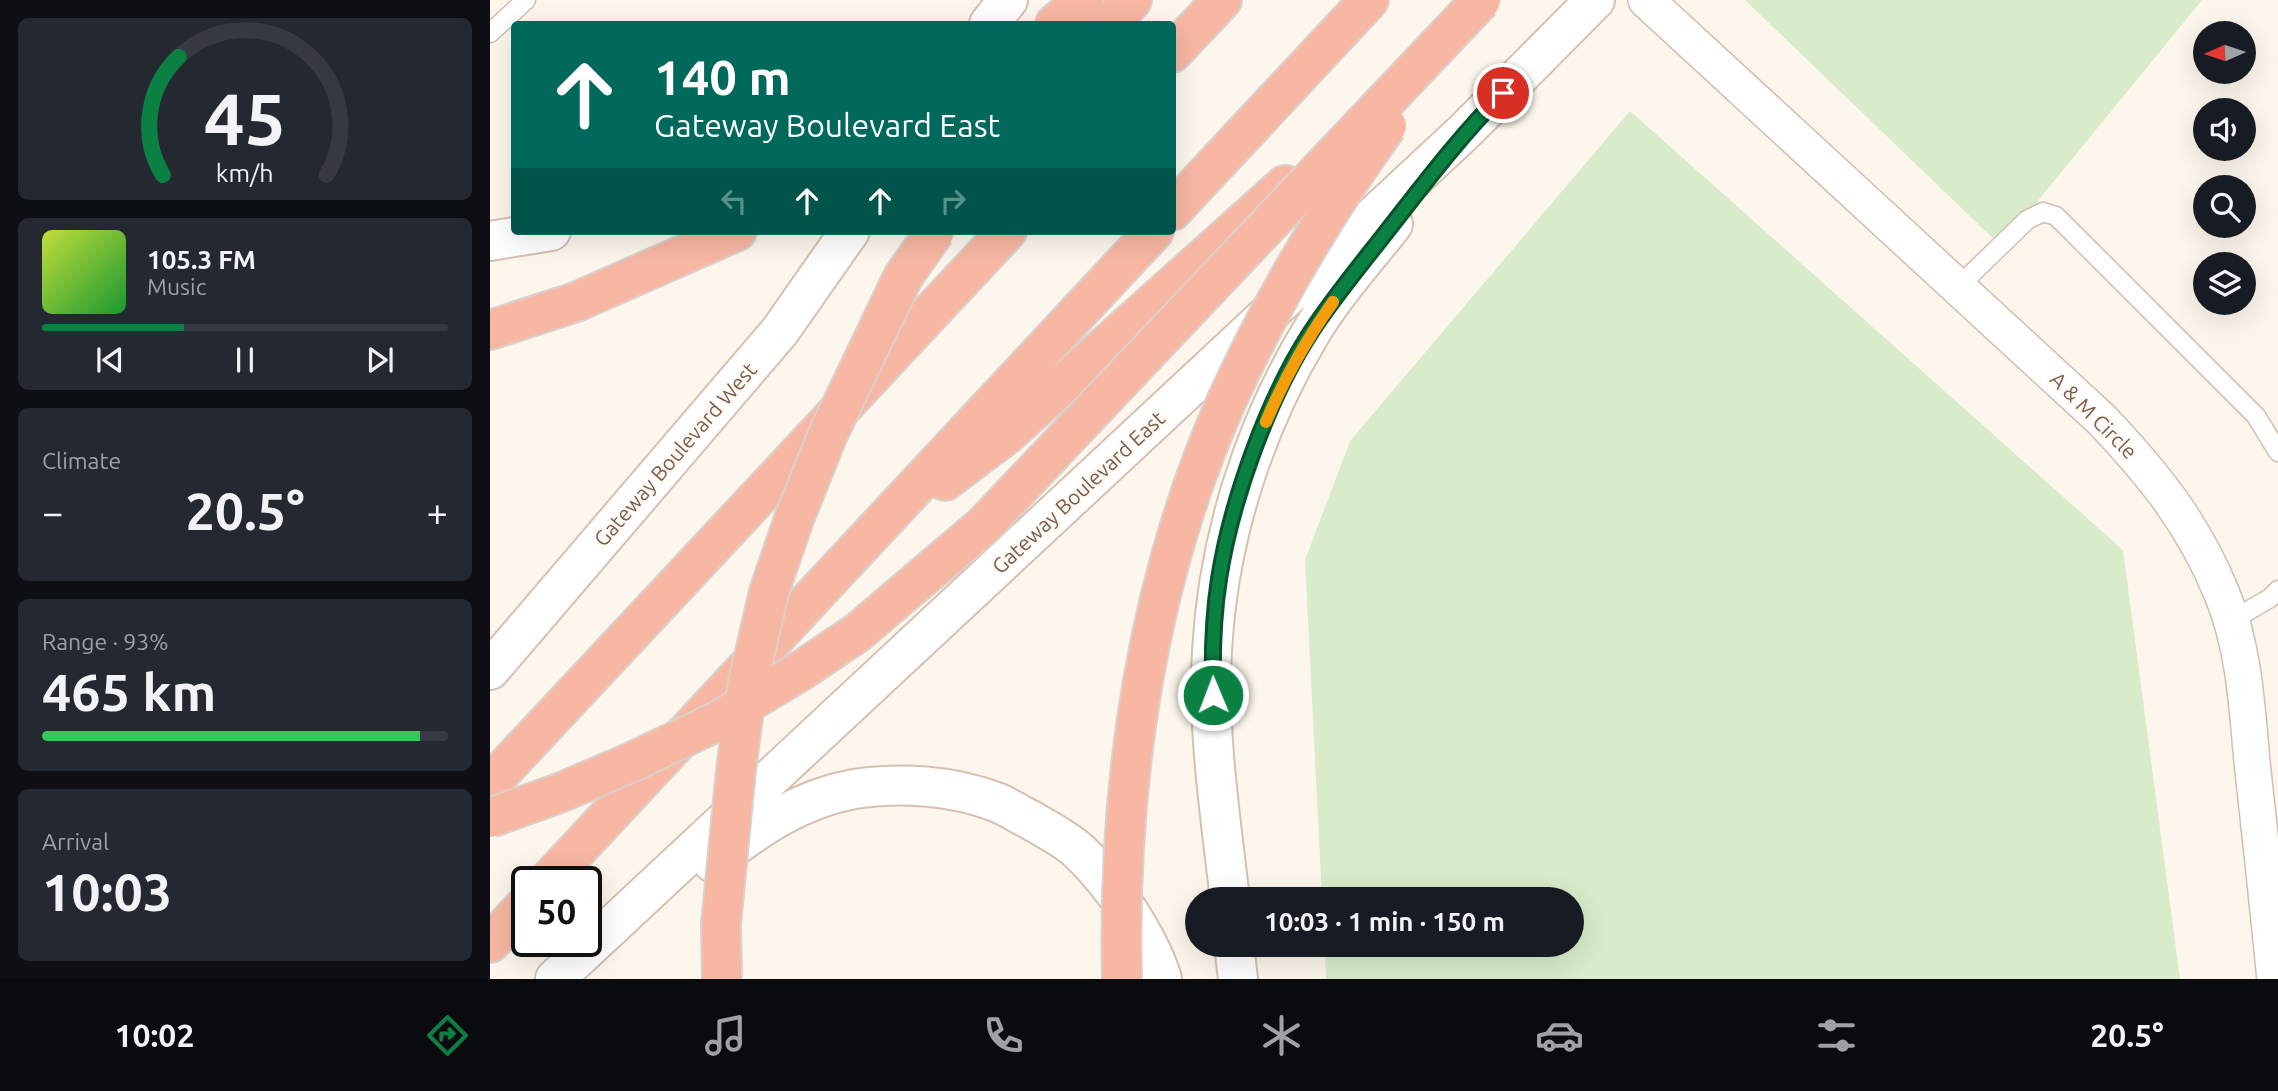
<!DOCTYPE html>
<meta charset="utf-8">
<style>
body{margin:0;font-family:Ubuntu,sans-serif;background:#242831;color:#f1f3f6;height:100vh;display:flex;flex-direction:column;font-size:26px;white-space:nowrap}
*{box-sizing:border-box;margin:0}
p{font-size:23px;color:#9ea1a6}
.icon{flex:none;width:38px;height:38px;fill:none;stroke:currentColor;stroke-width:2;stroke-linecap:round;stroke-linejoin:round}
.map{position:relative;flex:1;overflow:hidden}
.sheet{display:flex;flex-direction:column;gap:18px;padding:18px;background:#0d0f14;width:490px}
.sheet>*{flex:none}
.top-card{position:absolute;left:21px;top:21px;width:665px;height:214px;border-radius:7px;box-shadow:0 7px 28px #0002;background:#00695c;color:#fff;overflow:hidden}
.needle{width:46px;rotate:267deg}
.controls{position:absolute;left:1703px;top:21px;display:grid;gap:14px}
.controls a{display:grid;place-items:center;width:63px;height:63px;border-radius:50%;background:#171b24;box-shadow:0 7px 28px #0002;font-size:35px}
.speed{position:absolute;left:21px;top:866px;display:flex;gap:14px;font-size:35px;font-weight:700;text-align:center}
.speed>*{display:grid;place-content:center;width:91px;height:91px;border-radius:50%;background:#171b24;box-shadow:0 7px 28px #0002;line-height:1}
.speed .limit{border:4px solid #111;border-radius:10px;background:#fff;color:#111}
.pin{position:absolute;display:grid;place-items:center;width:60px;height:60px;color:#fff;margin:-30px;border:4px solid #fff;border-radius:50%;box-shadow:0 2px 7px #0007}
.me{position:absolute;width:77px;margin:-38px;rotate:359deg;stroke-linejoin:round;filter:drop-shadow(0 0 5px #0008)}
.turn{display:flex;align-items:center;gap:24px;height:147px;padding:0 28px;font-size:32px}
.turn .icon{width:91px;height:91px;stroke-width:2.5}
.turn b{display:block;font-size:49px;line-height:60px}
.lanes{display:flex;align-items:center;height:66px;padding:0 28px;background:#0003;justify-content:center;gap:35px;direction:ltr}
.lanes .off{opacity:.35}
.big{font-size:52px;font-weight:700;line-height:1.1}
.sheet .card{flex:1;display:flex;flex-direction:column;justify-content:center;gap:10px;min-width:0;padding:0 24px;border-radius:10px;background:#242831}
.sheet .dial{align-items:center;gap:0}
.dial svg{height:182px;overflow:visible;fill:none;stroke:#363941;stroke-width:7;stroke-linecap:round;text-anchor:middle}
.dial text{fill:#f1f3f6;stroke:none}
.song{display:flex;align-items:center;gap:21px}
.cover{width:84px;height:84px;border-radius:10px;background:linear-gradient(135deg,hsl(70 70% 55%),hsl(130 70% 35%))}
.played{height:7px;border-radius:4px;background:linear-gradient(90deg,#0b8043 35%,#363941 35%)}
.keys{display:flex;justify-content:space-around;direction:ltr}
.heat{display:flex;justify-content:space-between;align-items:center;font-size:38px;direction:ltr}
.charge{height:10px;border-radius:5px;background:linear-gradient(90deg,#34c759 93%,#363941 0)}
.trip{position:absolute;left:695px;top:887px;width:399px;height:70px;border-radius:35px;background:#171b24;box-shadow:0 7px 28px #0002;font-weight:700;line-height:70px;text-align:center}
.menu{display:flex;height:112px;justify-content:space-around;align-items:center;background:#090b0e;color:#9ea1a6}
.menu .icon{width:49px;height:49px}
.menu .selected{color:#0b8043}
.menu b{font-size:32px;color:#f1f3f6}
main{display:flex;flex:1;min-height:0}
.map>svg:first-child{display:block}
.green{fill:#d8ecc9}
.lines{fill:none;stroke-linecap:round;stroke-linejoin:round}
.service-casing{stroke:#d1beb0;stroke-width:21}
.minor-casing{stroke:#d1beb0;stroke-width:38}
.secondary-casing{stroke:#d6c0b0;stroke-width:42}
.motorway-casing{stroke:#dad1cd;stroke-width:42}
.service{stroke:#fff;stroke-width:18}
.minor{stroke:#fff;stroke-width:35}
.secondary{stroke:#fff;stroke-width:38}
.motorway{stroke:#f7b7a3;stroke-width:38}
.motorway-bridge-casing{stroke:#dad1cd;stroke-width:42;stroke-linecap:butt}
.motorway-bridge{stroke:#f7b7a3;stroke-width:38}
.route-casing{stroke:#07532c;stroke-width:18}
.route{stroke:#0b8043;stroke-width:12}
.slow{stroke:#f59e0b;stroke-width:12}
.labels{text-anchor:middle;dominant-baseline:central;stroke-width:5;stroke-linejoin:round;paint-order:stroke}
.street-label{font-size:21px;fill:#7a5c4d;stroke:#fffaf3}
</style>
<main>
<section class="sheet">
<div class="card dial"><svg viewBox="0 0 100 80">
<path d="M14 69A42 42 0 1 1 86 69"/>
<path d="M14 69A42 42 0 0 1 21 17" stroke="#0b8043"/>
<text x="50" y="56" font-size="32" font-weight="700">45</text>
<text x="50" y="72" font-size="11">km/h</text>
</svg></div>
<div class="card">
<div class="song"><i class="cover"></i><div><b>105.3 FM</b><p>Music</p></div></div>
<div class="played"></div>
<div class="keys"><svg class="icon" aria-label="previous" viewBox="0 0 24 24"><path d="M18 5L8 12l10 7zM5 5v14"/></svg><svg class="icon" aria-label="pause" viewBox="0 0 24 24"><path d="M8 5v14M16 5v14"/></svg><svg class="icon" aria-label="next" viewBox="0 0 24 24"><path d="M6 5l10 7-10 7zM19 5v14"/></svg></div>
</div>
<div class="card"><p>Climate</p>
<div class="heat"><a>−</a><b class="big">20.5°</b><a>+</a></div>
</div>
<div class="card"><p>Range · 93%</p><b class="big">465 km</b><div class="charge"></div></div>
<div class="card"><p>Arrival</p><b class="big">10:03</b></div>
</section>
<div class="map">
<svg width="1788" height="979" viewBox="0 0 1788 979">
<rect width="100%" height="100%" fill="#fdf6ec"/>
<path class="green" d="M1255,0H1712L1511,246Z
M1140,111L1633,550L1690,979H836L835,945H1082V900L832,899L815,560L860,441Z"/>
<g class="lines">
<defs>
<path id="service" d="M0,33L36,0
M1468,287L1537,220L1553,212L1566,216L1766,416L1788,452
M1741,621L1780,598L1788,590"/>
<path id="minor" d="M1156,0L1612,420C1664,475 1703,523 1732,594C1754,647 1757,706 1762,762C1770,834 1778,907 1785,979"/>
<path id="secondary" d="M499,24L518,0
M0,241L61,231
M0,670L290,331L360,231
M223,863C266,829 309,799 364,789C410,782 461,785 506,802C517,806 528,814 539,819C554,828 570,836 584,847C606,866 623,889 639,912C652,933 665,955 672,979
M740,900C731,820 717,731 722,651C728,540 763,429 820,334C843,295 875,260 903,224
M744,945L748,979
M65,979L976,130L1105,0"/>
<path id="motorway" d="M565,24L594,0
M619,24L642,0
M682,53L732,0
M682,211L879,0
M0,330L86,302L247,231
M455,481L516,435L795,185
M0,784L517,231
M57,882L664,231
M0,943L37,904"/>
</defs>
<use href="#service" class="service-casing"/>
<use href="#minor" class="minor-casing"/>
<use href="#secondary" class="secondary-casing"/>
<use href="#motorway" class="motorway-casing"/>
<use href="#service" class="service"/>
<use href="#minor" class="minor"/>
<use href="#secondary" class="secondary"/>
<use href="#motorway" class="motorway"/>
<defs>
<path id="motorway-bridge" d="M0,818L72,792L142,762L226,722L309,672L367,633L494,525L991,0
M232,979L231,924L246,770L257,687L279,592L304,519L338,434L413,277L445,231
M632,979C627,784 657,579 737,400C781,303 836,211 897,126"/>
</defs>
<use href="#motorway-bridge" class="motorway-bridge-casing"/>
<use href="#motorway-bridge" class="motorway-bridge"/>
</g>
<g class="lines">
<defs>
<path id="route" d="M723,695C722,656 723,617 729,579C741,501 778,398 821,332C845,295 874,261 901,226C937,180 972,134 1013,93"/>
</defs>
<use href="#route" class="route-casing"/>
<use href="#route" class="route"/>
<path class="slow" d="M776,422C794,379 816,340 843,302"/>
</g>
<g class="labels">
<g class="street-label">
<text transform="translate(1604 415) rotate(45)">A &amp; M Circle</text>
<text transform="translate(185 454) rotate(-49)">Gateway Boulevard West</text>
<text transform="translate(588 492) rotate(-43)">Gateway Boulevard East</text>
</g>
</g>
</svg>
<div class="controls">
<a><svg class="needle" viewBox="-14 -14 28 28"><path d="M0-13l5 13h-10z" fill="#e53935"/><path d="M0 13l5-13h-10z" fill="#9ea1a6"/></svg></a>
<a><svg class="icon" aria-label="sound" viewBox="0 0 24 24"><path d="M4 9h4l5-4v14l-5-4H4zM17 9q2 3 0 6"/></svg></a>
<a><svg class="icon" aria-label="search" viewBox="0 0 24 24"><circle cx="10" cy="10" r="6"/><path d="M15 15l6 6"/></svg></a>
<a><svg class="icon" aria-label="layers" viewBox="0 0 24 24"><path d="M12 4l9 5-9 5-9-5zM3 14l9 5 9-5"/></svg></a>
</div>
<div class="speed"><div class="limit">50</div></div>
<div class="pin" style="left:1013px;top:93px;background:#d93025"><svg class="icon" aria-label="arrive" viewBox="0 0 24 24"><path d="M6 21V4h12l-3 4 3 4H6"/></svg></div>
<svg class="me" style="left:723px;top:695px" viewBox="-20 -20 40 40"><circle r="17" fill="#0b8043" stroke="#fff" stroke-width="3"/><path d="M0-11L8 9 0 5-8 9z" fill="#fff"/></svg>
<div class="trip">10:03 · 1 min · 150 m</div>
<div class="top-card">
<div class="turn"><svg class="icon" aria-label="ahead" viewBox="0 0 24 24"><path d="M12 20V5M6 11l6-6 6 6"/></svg><div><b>140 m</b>Gateway Boulevard East</div></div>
<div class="lanes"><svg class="icon off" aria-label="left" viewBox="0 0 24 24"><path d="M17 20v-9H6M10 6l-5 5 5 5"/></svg><svg class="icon" aria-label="ahead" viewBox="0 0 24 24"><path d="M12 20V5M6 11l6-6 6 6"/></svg><svg class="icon" aria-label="ahead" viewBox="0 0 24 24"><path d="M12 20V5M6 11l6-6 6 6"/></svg><svg class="icon off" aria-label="right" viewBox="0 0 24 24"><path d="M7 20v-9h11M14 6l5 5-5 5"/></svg></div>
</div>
</div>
</main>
<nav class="menu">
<b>10:02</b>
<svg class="icon selected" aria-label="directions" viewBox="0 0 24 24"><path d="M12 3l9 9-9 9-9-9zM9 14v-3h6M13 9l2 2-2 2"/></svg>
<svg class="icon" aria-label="music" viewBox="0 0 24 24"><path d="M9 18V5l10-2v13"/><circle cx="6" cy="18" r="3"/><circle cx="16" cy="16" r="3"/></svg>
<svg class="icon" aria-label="phone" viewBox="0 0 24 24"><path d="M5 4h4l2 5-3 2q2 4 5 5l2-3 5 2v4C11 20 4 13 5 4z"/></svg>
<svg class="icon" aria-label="climate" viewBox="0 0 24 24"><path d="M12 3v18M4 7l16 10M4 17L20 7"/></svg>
<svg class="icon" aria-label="car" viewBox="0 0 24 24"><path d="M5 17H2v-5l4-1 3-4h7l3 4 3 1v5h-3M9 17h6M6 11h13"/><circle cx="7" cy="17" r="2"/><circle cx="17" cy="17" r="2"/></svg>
<svg class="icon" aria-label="filters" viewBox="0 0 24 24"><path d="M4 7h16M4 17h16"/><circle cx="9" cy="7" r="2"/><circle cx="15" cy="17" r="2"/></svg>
<b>20.5°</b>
</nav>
